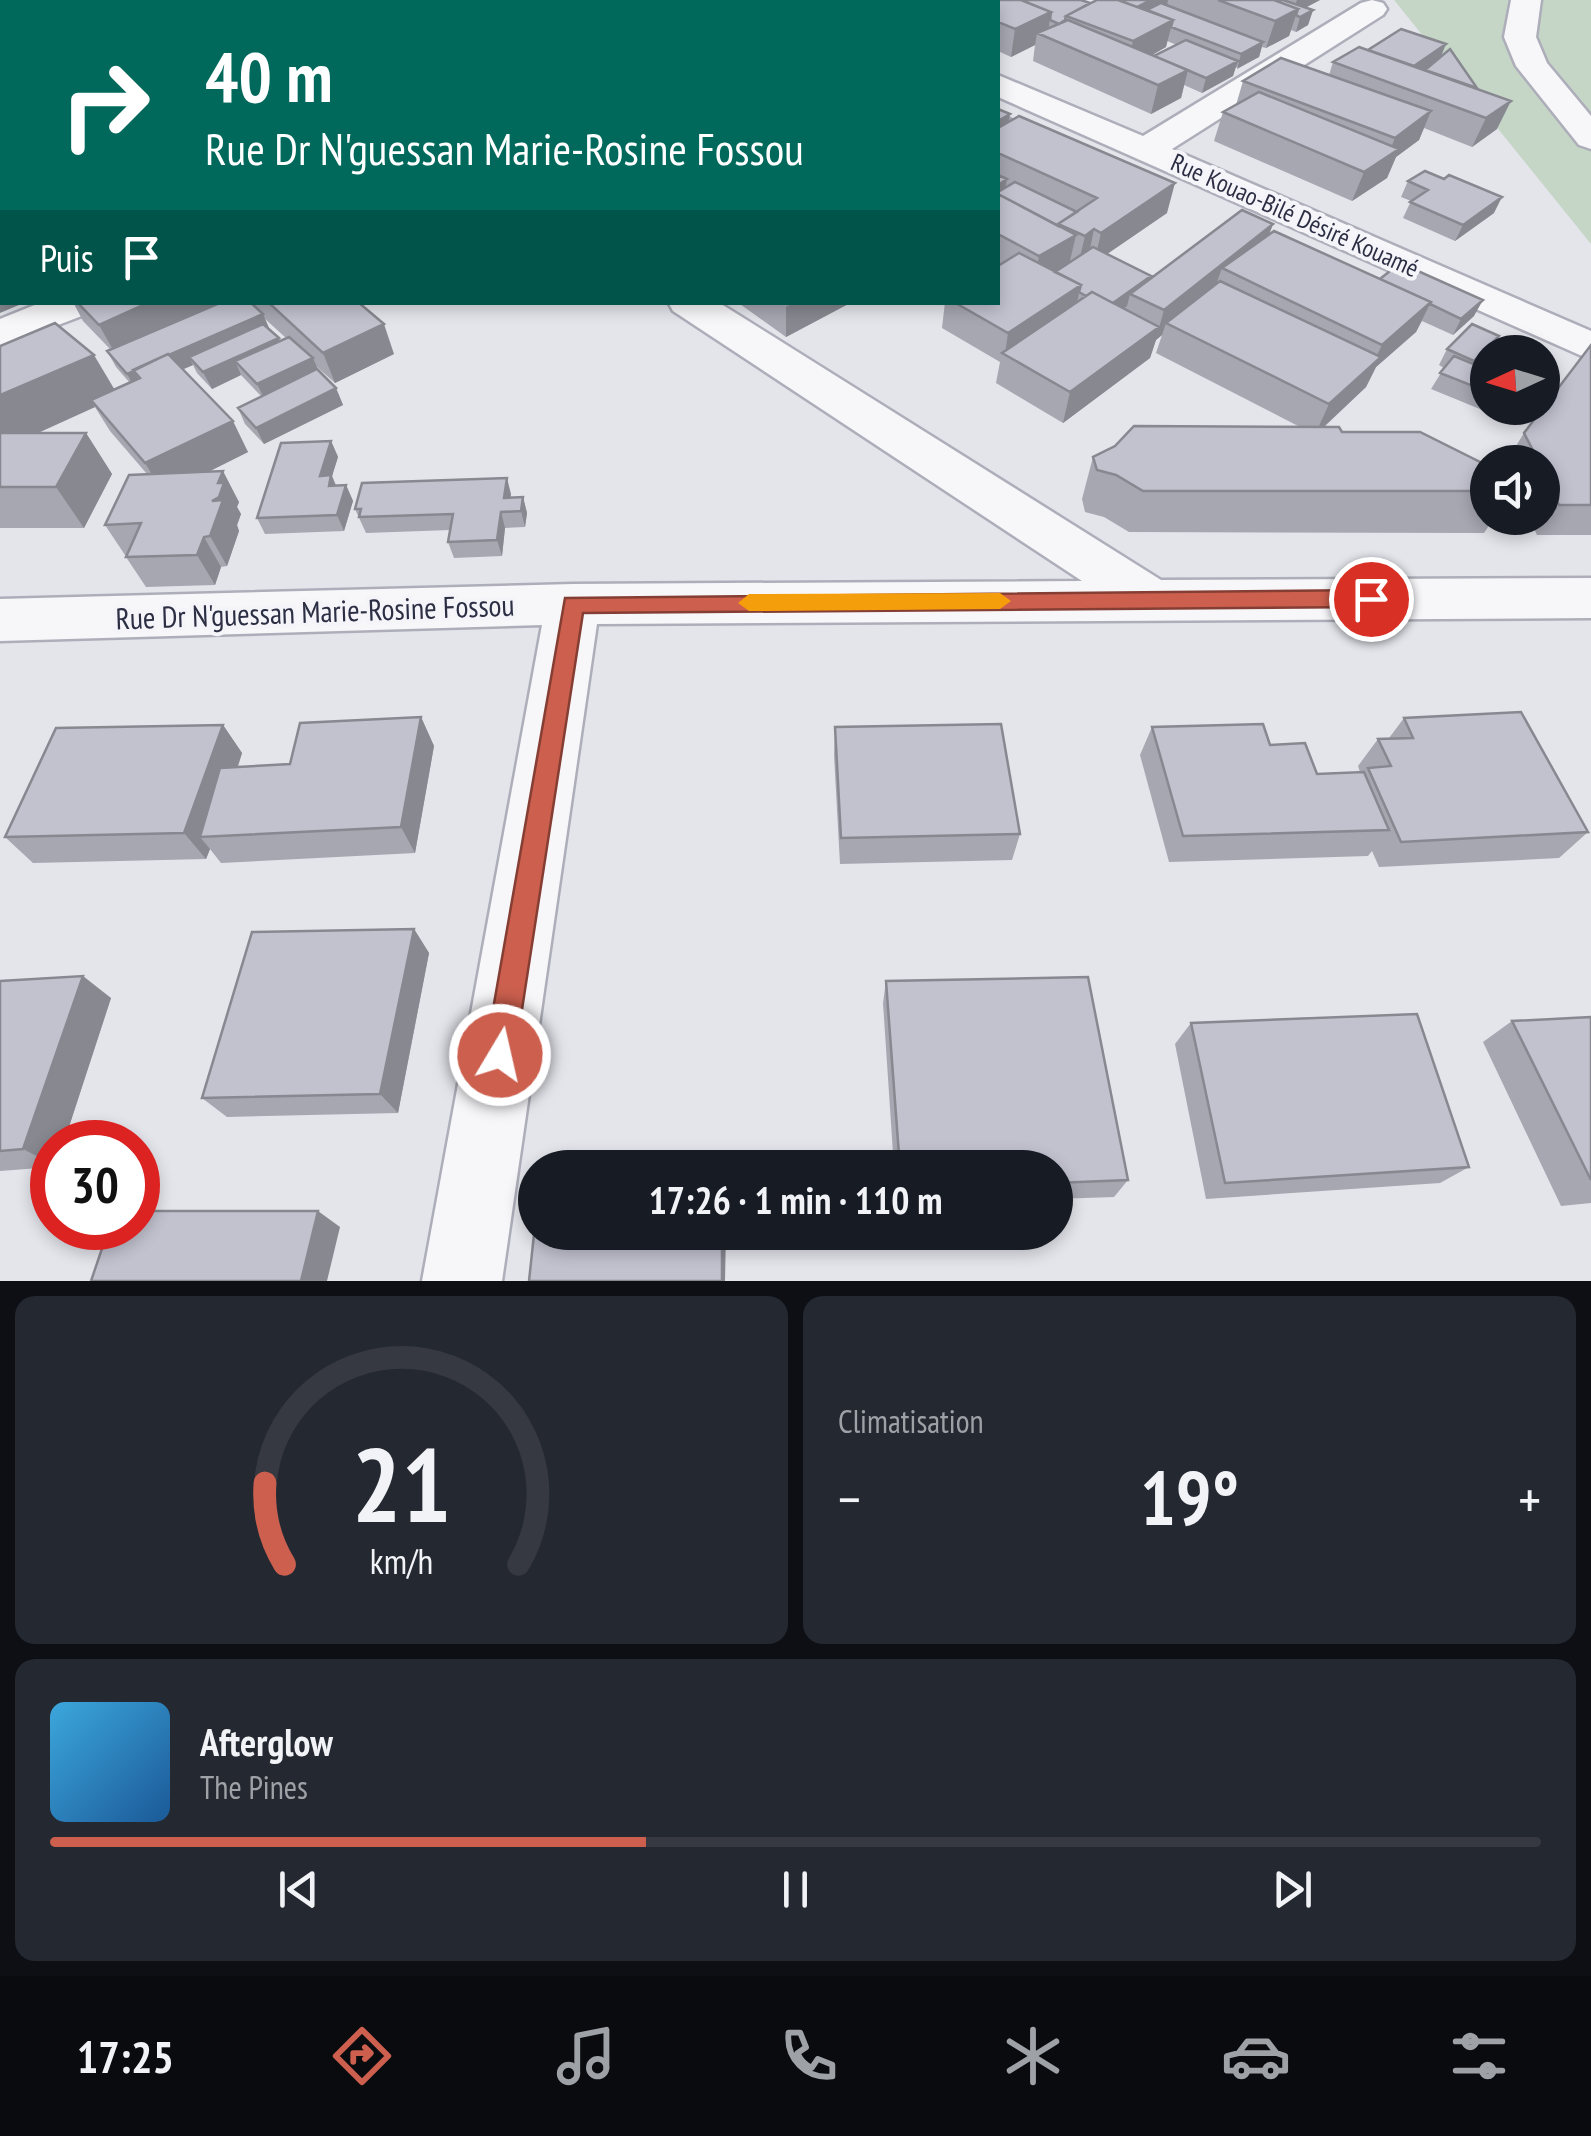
<!DOCTYPE html>
<html lang="fr">
<meta charset="utf-8">
<style>
body{margin:0;font-family:"PT Sans Narrow",sans-serif;background:#242831;color:#f1f3f6;height:100vh;display:flex;flex-direction:column;font-size:38px;white-space:nowrap}
*{box-sizing:border-box;margin:0}
p{font-size:32px;color:#9ea1a6}
.icon{flex:none;width:55px;height:55px;fill:none;stroke:currentColor;stroke-width:2;stroke-linecap:round;stroke-linejoin:round}
.map{position:relative;height:1281px;overflow:hidden}
.sheet{display:flex;flex-direction:column;gap:15px;padding:15px;background:#0d0f14;flex:1}
.sheet>*{flex:none}
.top-card{position:absolute;left:0px;top:0px;width:1000px;height:305px;box-shadow:0 5px 15px #0003;background:#00695c;color:#fff;overflow:hidden}
.needle{width:65px;rotate:266deg}
.buttons{position:absolute;left:1470px;top:335px;display:grid;gap:20px}
.buttons a{display:grid;place-items:center;width:90px;height:90px;border-radius:50%;background:#171b24;box-shadow:0 5px 15px #0003;font-size:50px}
.speed{position:absolute;left:30px;top:1120px;display:flex;gap:20px;font-size:50px;font-weight:700;text-align:center}
.speed>*{display:grid;place-content:center;width:130px;height:130px;border-radius:50%;background:#171b24;box-shadow:0 5px 15px #0003;line-height:1}
.speed .limit{border:15px solid #d22;background:#fff;color:#111}
.pin{position:absolute;display:grid;place-items:center;width:85px;height:85px;color:#fff;margin:-42px;border:5px solid #fff;border-radius:50%;box-shadow:0 2px 10px #0007}
.me{position:absolute;width:110px;margin:-55px;rotate:9deg;stroke-linejoin:round;filter:drop-shadow(0 0 8px #0008)}
.turn{display:flex;align-items:center;gap:35px;height:210px;padding:0 40px;font-size:45px}
.turn .icon{width:130px;height:130px;stroke-width:2.5}
.turn b{display:block;font-size:70px;line-height:85px}
.then{display:flex;align-items:center;height:95px;padding:0 40px;background:#0003;gap:20px;font-size:38px}
.big{font-size:75px;font-weight:800;line-height:1.1}
.sheet .tile{flex:1;display:flex;flex-direction:column;justify-content:center;gap:15px;min-width:0;padding:0 35px;border-radius:20px;background:#242831}
.sheet .dial{align-items:center;gap:0}
.dial svg{height:260px;overflow:visible;fill:none;stroke:#363941;stroke-width:7;stroke-linecap:round;text-anchor:middle}
.dial text{fill:#f1f3f6;stroke:none}
.song{display:flex;align-items:center;gap:30px}
.cover{width:120px;height:120px;border-radius:15px;background:linear-gradient(135deg,hsl(200 70% 55%),hsl(210 70% 35%))}
.played{height:10px;border-radius:5px;background:linear-gradient(90deg,#cc5f4e 40%,#363941 40%)}
.keys{display:flex;justify-content:space-around;direction:ltr}
.heat{display:flex;justify-content:space-between;align-items:center;font-size:55px;direction:ltr}
.sheet .tiles{flex:1;display:grid;gap:15px;grid-template-columns:1fr 1fr}
.tile:last-child{grid-column:span 2}
.trip{position:absolute;left:518px;top:1150px;width:555px;height:100px;border-radius:50px;background:#171b24;box-shadow:0 5px 15px #0003;font-weight:800;line-height:100px;text-align:center}
.tabs{display:flex;height:160px;justify-content:space-around;align-items:center;background:#090b0e;color:#9ea1a6}
.tabs .icon{width:70px;height:70px}
.tabs .selected{color:#cc5f4e}
.tabs b{font-size:45px;color:#f1f3f6}
.map>svg:first-child{display:block}
.green{fill:#c5d5c6}
.lines{fill:none;stroke-linecap:round;stroke-linejoin:round}
.minor-casing{stroke:#adaeb9;stroke-width:5}
.minor{fill:#f7f7fa;fill-rule:evenodd}
.wall{fill:#a6a7b1;fill-rule:evenodd}
.shaded-wall{fill:#878890}
.building{fill:#c1c2ce;stroke:#878890;stroke-width:2.5}
.route{fill:#cc5f4e;stroke:#853e33;stroke-width:2.5}
.slow{fill:#f59e0b}
.labels{text-anchor:middle;dominant-baseline:central;stroke-width:8;stroke-linejoin:round;paint-order:stroke}
.far-street-label{font-size:25px;fill:#2c2e44;stroke:#f4f4f9}
.street-label{font-size:30px;fill:#2c2e44;stroke:#f4f4f9}
</style>
<div class="map">
<svg width="1591" height="1281" viewBox="0 0 1591 1281">
<rect width="100%" height="100%" fill="#e4e5eb"/>
<path class="green" d="M1394,0H1591V244Z"/>
<g class="lines">
<defs>
<path id="minor" d="M782,0H816L818,2H784Z
M1372,0L1383,3L1387,9L1383,15L1172,149L1591,331V360L998,97V75L1143,136L1361,3Z
M1511,0H1541L1536,37L1547,63L1591,116V149L1579,145L1516,66L1504,37Z
M42,302H100L95,311L0,347V319Z
M668,302H718L1161,580L1591,578V618L597,624L502,1281H422L542,625L0,641V599L573,584L1082,581L673,311Z"/>
</defs>
<use href="#minor" class="minor-casing"/>
<use href="#minor" class="minor"/>
</g>
<path class="wall" d="M165,0H702L707,2H377V1L375,2H168Z
M911,0H1081L1090,3L1097,0H1320L1305,8L1313,10L1308,25L1296,32L1291,30L1289,36L1266,48L1262,47L1259,57L1235,68L1233,76L1202,93L1184,85L1181,98L1151,114L1033,61L1035,45L1011,57L998,51V2H910ZM1167,41L1177,45L1154,56L1152,55L1166,47Z
M1368,50L1441,57L1497,129L1472,147L1424,128L1419,140L1396,157L1387,178L1352,201L1214,141L1223,112L1236,105L1243,81L1329,75L1333,62Z
M998,109L1167,213L1107,254L1151,276L1150,279L1273,224L1269,234L1474,316L1453,335L1422,321L1416,332L1376,367L1366,387L1324,427L1488,466V518H1494L1484,533L1129,532L1104,517L1085,512L1082,499L1093,457L1300,427L1156,353L1162,335L1156,340L1150,358L1063,423L996,383L1000,362L942,328L945,302H998Z
M1408,181L1494,213L1455,241L1403,218L1411,201L1401,197Z
M73,302H358L394,354L335,383L316,366L318,371L336,388L343,405L264,444L245,424L238,408L261,396L241,375L212,389L197,373L193,365L183,369L248,452L208,472L239,502L237,507L241,514L237,525L239,531L227,566L221,567L215,585L146,587L126,557L127,555H125L105,525L147,474L110,431L95,407L38,433H86L112,474L84,528H0V346L115,390L130,383L116,367L107,351L111,350L83,321ZM264,318L286,338L280,341L269,329Z
M737,302H852L786,337Z
M1499,336L1490,352L1476,366L1483,368L1488,362V408H1496L1492,414L1431,389L1444,368L1439,365L1447,349Z
M1591,345V535H1537L1529,518H1542V462H1506L1524,433Z
M331,441L338,457L332,476L336,485H346L353,501L344,531L265,534L257,518Z
M511,494L510,498L523,497L527,513L525,527L505,528L502,556L454,558L448,542L450,530L366,533L355,509Z
M421,717L434,746L415,853L221,863L210,849L206,859L33,863L5,837L223,725L242,753L238,767L290,764Z
M1404,718L1588,832L1559,858L1379,867L1372,851L1368,856L1169,862L1140,755L1152,727L1270,745L1317,774L1360,772L1358,766L1378,739L1389,738Z
M835,727L1020,834L1012,860L840,864L834,755Z
M414,929L429,953L398,1113L227,1117L202,1098Z
M0,981L111,998L64,1142H52V1167L0,1171Z
M886,981L1128,1180L1114,1197L1055,1199V1168H894L883,1003Z
M1591,1017V1203L1561,1206L1483,1042L1512,1021Z
M1191,1023L1469,1167L1440,1183L1206,1199L1175,1044Z"/>
<path class="shaded-wall" d="M104,0H155L156,2H105Z
M186,0H251L243,2H186Z
M349,0H376L377,1L375,2H341Z
M603,0H618L619,2H597Z
M626,0H663L664,2H626Z
M1151,0H1168L1167,5L1144,16L1125,12Z
M1297,0H1320L1297,12L1289,36L1266,48L1275,21L1293,11Z
M2,10V42L0,43V11Z
M1313,10L1308,25L1296,32L1300,17Z
M1051,12L1047,38L1037,33L1035,45L1011,57L1015,29Z
M1173,20L1166,47L1127,69L1133,41Z
M1263,42L1259,57L1237,69L1241,54Z
M1446,44L1440,59L1400,86L1402,74Z
M1238,61L1233,76L1202,93L1206,78Z
M0,63L2,68V80L0,81Z
M1188,70L1181,98L1151,114L1158,85Z
M1511,101L1497,129L1472,147L1486,118Z
M1431,111L1419,140L1396,157L1387,178L1352,201L1364,172L1387,157L1395,138Z
M1010,114L1005,143L998,147V121Z
M1007,179L1004,195L998,199V185Z
M1175,183L1167,213L1094,263L1101,233Z
M1502,197L1494,213L1455,241L1463,225Z
M1273,224L1262,254L1222,268L1213,293L1166,323L1162,335L1156,340L1150,358L1063,423L1070,392L1159,328L1164,310Z
M1094,229L1088,259L1078,266L1085,236Z
M1076,235L1069,265L1034,286L1039,256Z
M2,261V302H26L0,313V262Z
M1151,276L1147,292L1130,294L1127,306L1103,323L1107,307Z
M1081,285L1074,315L1005,354L1008,333Z
M1483,300L1474,316L1453,335L1461,319Z
M150,302H234L116,355L99,325Z
M794,302H852L786,337V307Z
M1431,302L1416,332L1376,367L1366,387L1315,435L1329,404L1372,365L1382,345Z
M263,314L270,330L189,357L193,365L145,386L134,371Z
M384,324L394,354L335,383L323,353Z
M1499,336L1490,352H1488V355L1464,377L1474,361Z
M279,338L286,354L235,361L241,375L212,389L203,372Z
M94,355L119,397L91,400L95,407L0,450V395Z
M313,358L320,374L265,400L257,384Z
M134,371L143,387L136,390L127,374Z
M336,388L343,405L264,444L256,428Z
M233,421L248,452L164,494L145,463Z
M86,433L112,474L84,528L56,487Z
M331,441L338,457L332,476L338,492L336,502L320,476Z
M223,471L239,502L237,507L241,514L237,525L239,531L227,566L210,536L212,501Z
M507,478L511,494L508,514L504,498Z
M346,485L353,501L344,531L337,515Z
M523,497L527,513L525,527L521,511Z
M501,512L505,528L502,556L497,540Z
M204,537L221,567L215,585L197,555Z
M421,717L434,746L415,853L401,827Z
M223,725L242,753L214,837H200L210,849L206,859L184,833Z
M414,929L429,953L398,1113L380,1094Z
M83,976L111,998L64,1142H52V1164L23,1149Z
M318,1211L340,1227L327,1281H301Z
M722,1232H726L725,1281H722Z"/>
<path class="building" d="M23,0H63L66,2L18,1Z
M251,0H349L341,2H243Z
M408,0H501L505,2H412Z
M513,0H561L565,2H517Z
M576,0H603L597,2H581Z
M663,0H702L707,2H656Z
M944,0H1021L1051,12L1015,29L998,22V2H950Z
M1021,0H1081L1090,3L1066,16L1065,20L1059,24L1050,20L1051,12Z
M1097,0H1118L1173,20L1133,41L1066,16Z
M1118,0H1151L1137,7Z
M1218,0H1274L1298,9L1275,21Z
M1274,0H1283L1313,10L1300,17L1296,15L1298,9Z
M1161,3L1263,42L1241,54L1171,27L1173,20L1147,10Z
M1068,20L1188,70L1158,85L1037,33Z
M1401,29L1446,44L1414,66L1368,50Z
M1186,40L1238,61L1206,78L1154,56Z
M1359,47L1511,101L1486,118L1333,62Z
M1450,49L1477,88L1425,70Z
M1281,58L1431,111L1395,138L1243,81Z
M1259,92L1399,149L1364,172L1223,112Z
M2,97V118L0,119V98Z
M998,109L1010,114L998,121Z
M1019,116L1175,183L1101,233L1094,229L1085,236L1058,224L1097,198L998,153V128Z
M2,120V147L0,145V121Z
M0,153L2,156V173H0Z
M1425,171L1444,179L1449,175L1502,197L1463,225L1410,202L1428,190L1408,181Z
M2,172V261L0,262V173Z
M998,175L1007,179L998,185Z
M1015,182L1077,212L1058,224V226L998,194V192Z
M998,194L1076,235L1039,256L998,234Z
M1242,210L1273,224L1164,310L1130,294Z
M1274,231L1431,302L1382,345L1222,268Z
M1093,247L1151,276L1113,303L1092,292L1086,296L1079,292L1081,285L1055,272Z
M1019,253L1081,285L1008,333L954,302H998V266Z
M1400,263L1483,300L1461,319L1430,304L1431,302L1380,279Z
M1220,281L1381,357L1329,404L1166,323Z
M1092,292L1159,327L1070,392L1002,353Z
M77,302H150L99,325Z
M222,302H250L263,314L169,355L168,354L127,374L107,351Z
M268,302H358L384,324L323,353Z
M55,323L94,355L0,395V346Z
M263,324L279,338L203,372L189,357Z
M1472,324L1499,336L1474,361L1447,349Z
M289,337L313,358L257,384L235,361Z
M1591,345V505H1559L1542,470V462H1539L1524,433Z
M1499,346L1515,352H1495Z
M168,354L233,421L145,463L91,400L140,378L133,370Z
M1454,356L1483,368L1488,362V392L1440,373Z
M317,369L336,388L256,428L238,408Z
M1134,426L1339,427L1342,432H1420L1488,466V491H1143L1116,475L1097,470L1093,457L1115,446Z
M0,433H86L56,487H0Z
M331,441L320,476L331,475L329,486L346,485L337,515L257,518L281,443Z
M223,471L218,483H224L219,497L212,501L223,500L210,536L204,537L197,555L126,557L141,523L105,525L129,475Z
M507,478L504,498L523,497L521,511L501,512L497,540L448,542L453,514L359,517L361,509H355L362,483Z
M1521,712L1588,832L1401,842L1368,768L1391,766L1378,739L1413,738L1404,718Z
M421,717L401,827L200,837L220,768L290,764L300,723Z
M1001,724L1020,834L841,838L835,727Z
M1263,724L1270,745L1305,743L1317,774L1364,772L1389,830L1183,836L1152,727Z
M223,725L184,833L5,837L56,728Z
M414,929L380,1094L202,1098L252,932Z
M83,976L23,1149L0,1151V981Z
M1088,977L1128,1180L1055,1183V1168H900L886,981Z
M1417,1014L1469,1167L1225,1183L1191,1023Z
M1591,1017V1180L1512,1021Z
M138,1211H318L301,1281H91L109,1228H138Z
M535,1225V1232H722V1281H529Z"/>
<path class="route" d="M1371,590L1382,599L1371,607L583,613L515,1055L510,1066L500,1070L489,1066L485,1055L565,598Z"/>
<path class="slow" d="M1000,593L1011,601L1000,609L749,611L738,603L749,594Z"/>
<g class="labels">
<g class="far-street-label">
<text transform="translate(1295 215) rotate(24)">Rue Kouao-Bilé Désiré Kouamé</text>
</g>
<g class="street-label">
<text transform="translate(315 611) rotate(-2)">Rue Dr N'guessan Marie-Rosine Fossou</text>
</g>
</g>
</svg>
<div class="buttons">
<a><svg class="needle" viewBox="-14 -14 28 28"><path d="M0-13l5 13h-10z" fill="#e53935"/><path d="M0 13l5-13h-10z" fill="#9ea1a6"/></svg></a>
<a><svg class="icon" aria-label="sound" viewBox="0 0 24 24"><path d="M4 9h4l5-4v14l-5-4H4zM17 9q2 3 0 6"/></svg></a>
</div>
<div class="speed"><div class="limit">30</div></div>
<div class="pin" style="left:1371px;top:599px;background:#d93025"><svg class="icon" aria-label="arrive" viewBox="0 0 24 24"><path d="M6 21V4h12l-3 4 3 4H6"/></svg></div>
<svg class="me" style="left:500px;top:1055px" viewBox="-20 -20 40 40"><circle r="17" fill="#cc5f4e" stroke="#fff" stroke-width="3"/><path d="M0-11L8 9 0 5-8 9z" fill="#fff"/></svg>
<div class="trip">17:26 · 1 min · 110 m</div>
<div class="top-card">
<div class="turn"><svg class="icon" aria-label="right" viewBox="0 0 24 24"><path d="M7 20v-9h11M14 6l5 5-5 5"/></svg><div><b>40 m</b>Rue Dr N'guessan Marie-Rosine Fossou</div></div>
<div class="then">Puis<svg class="icon" aria-label="arrive" viewBox="0 0 24 24"><path d="M6 21V4h12l-3 4 3 4H6"/></svg></div>
</div>
</div>
<section class="sheet">
<div class="tiles">
<div class="tile dial"><svg viewBox="0 0 100 80">
<path d="M14 69A42 42 0 1 1 86 69"/>
<path d="M14 69A42 42 0 0 1 8 44" stroke="#cc5f4e"/>
<text x="50" y="56" font-size="32" font-weight="700">21</text>
<text x="50" y="72" font-size="11">km/h</text>
</svg></div>
<div class="tile"><p>Climatisation</p>
<div class="heat"><a>−</a><b class="big">19°</b><a>+</a></div>
</div>
<div class="tile">
<div class="song"><i class="cover"></i><div><b>Afterglow</b><p>The Pines</p></div></div>
<div class="played"></div>
<div class="keys"><svg class="icon" aria-label="previous" viewBox="0 0 24 24"><path d="M18 5L8 12l10 7zM5 5v14"/></svg><svg class="icon" aria-label="pause" viewBox="0 0 24 24"><path d="M8 5v14M16 5v14"/></svg><svg class="icon" aria-label="next" viewBox="0 0 24 24"><path d="M6 5l10 7-10 7zM19 5v14"/></svg></div>
</div>
</div>
</section>
<nav class="tabs">
<b>17:25</b>
<svg class="icon selected" aria-label="directions" viewBox="0 0 24 24"><path d="M12 3l9 9-9 9-9-9zM9 14v-3h6M13 9l2 2-2 2"/></svg>
<svg class="icon" aria-label="music" viewBox="0 0 24 24"><path d="M9 18V5l10-2v13"/><circle cx="6" cy="18" r="3"/><circle cx="16" cy="16" r="3"/></svg>
<svg class="icon" aria-label="phone" viewBox="0 0 24 24"><path d="M5 4h4l2 5-3 2q2 4 5 5l2-3 5 2v4C11 20 4 13 5 4z"/></svg>
<svg class="icon" aria-label="climate" viewBox="0 0 24 24"><path d="M12 3v18M4 7l16 10M4 17L20 7"/></svg>
<svg class="icon" aria-label="car" viewBox="0 0 24 24"><path d="M5 17H2v-5l4-1 3-4h7l3 4 3 1v5h-3M9 17h6M6 11h13"/><circle cx="7" cy="17" r="2"/><circle cx="17" cy="17" r="2"/></svg>
<svg class="icon" aria-label="filters" viewBox="0 0 24 24"><path d="M4 7h16M4 17h16"/><circle cx="9" cy="7" r="2"/><circle cx="15" cy="17" r="2"/></svg>
</nav>
